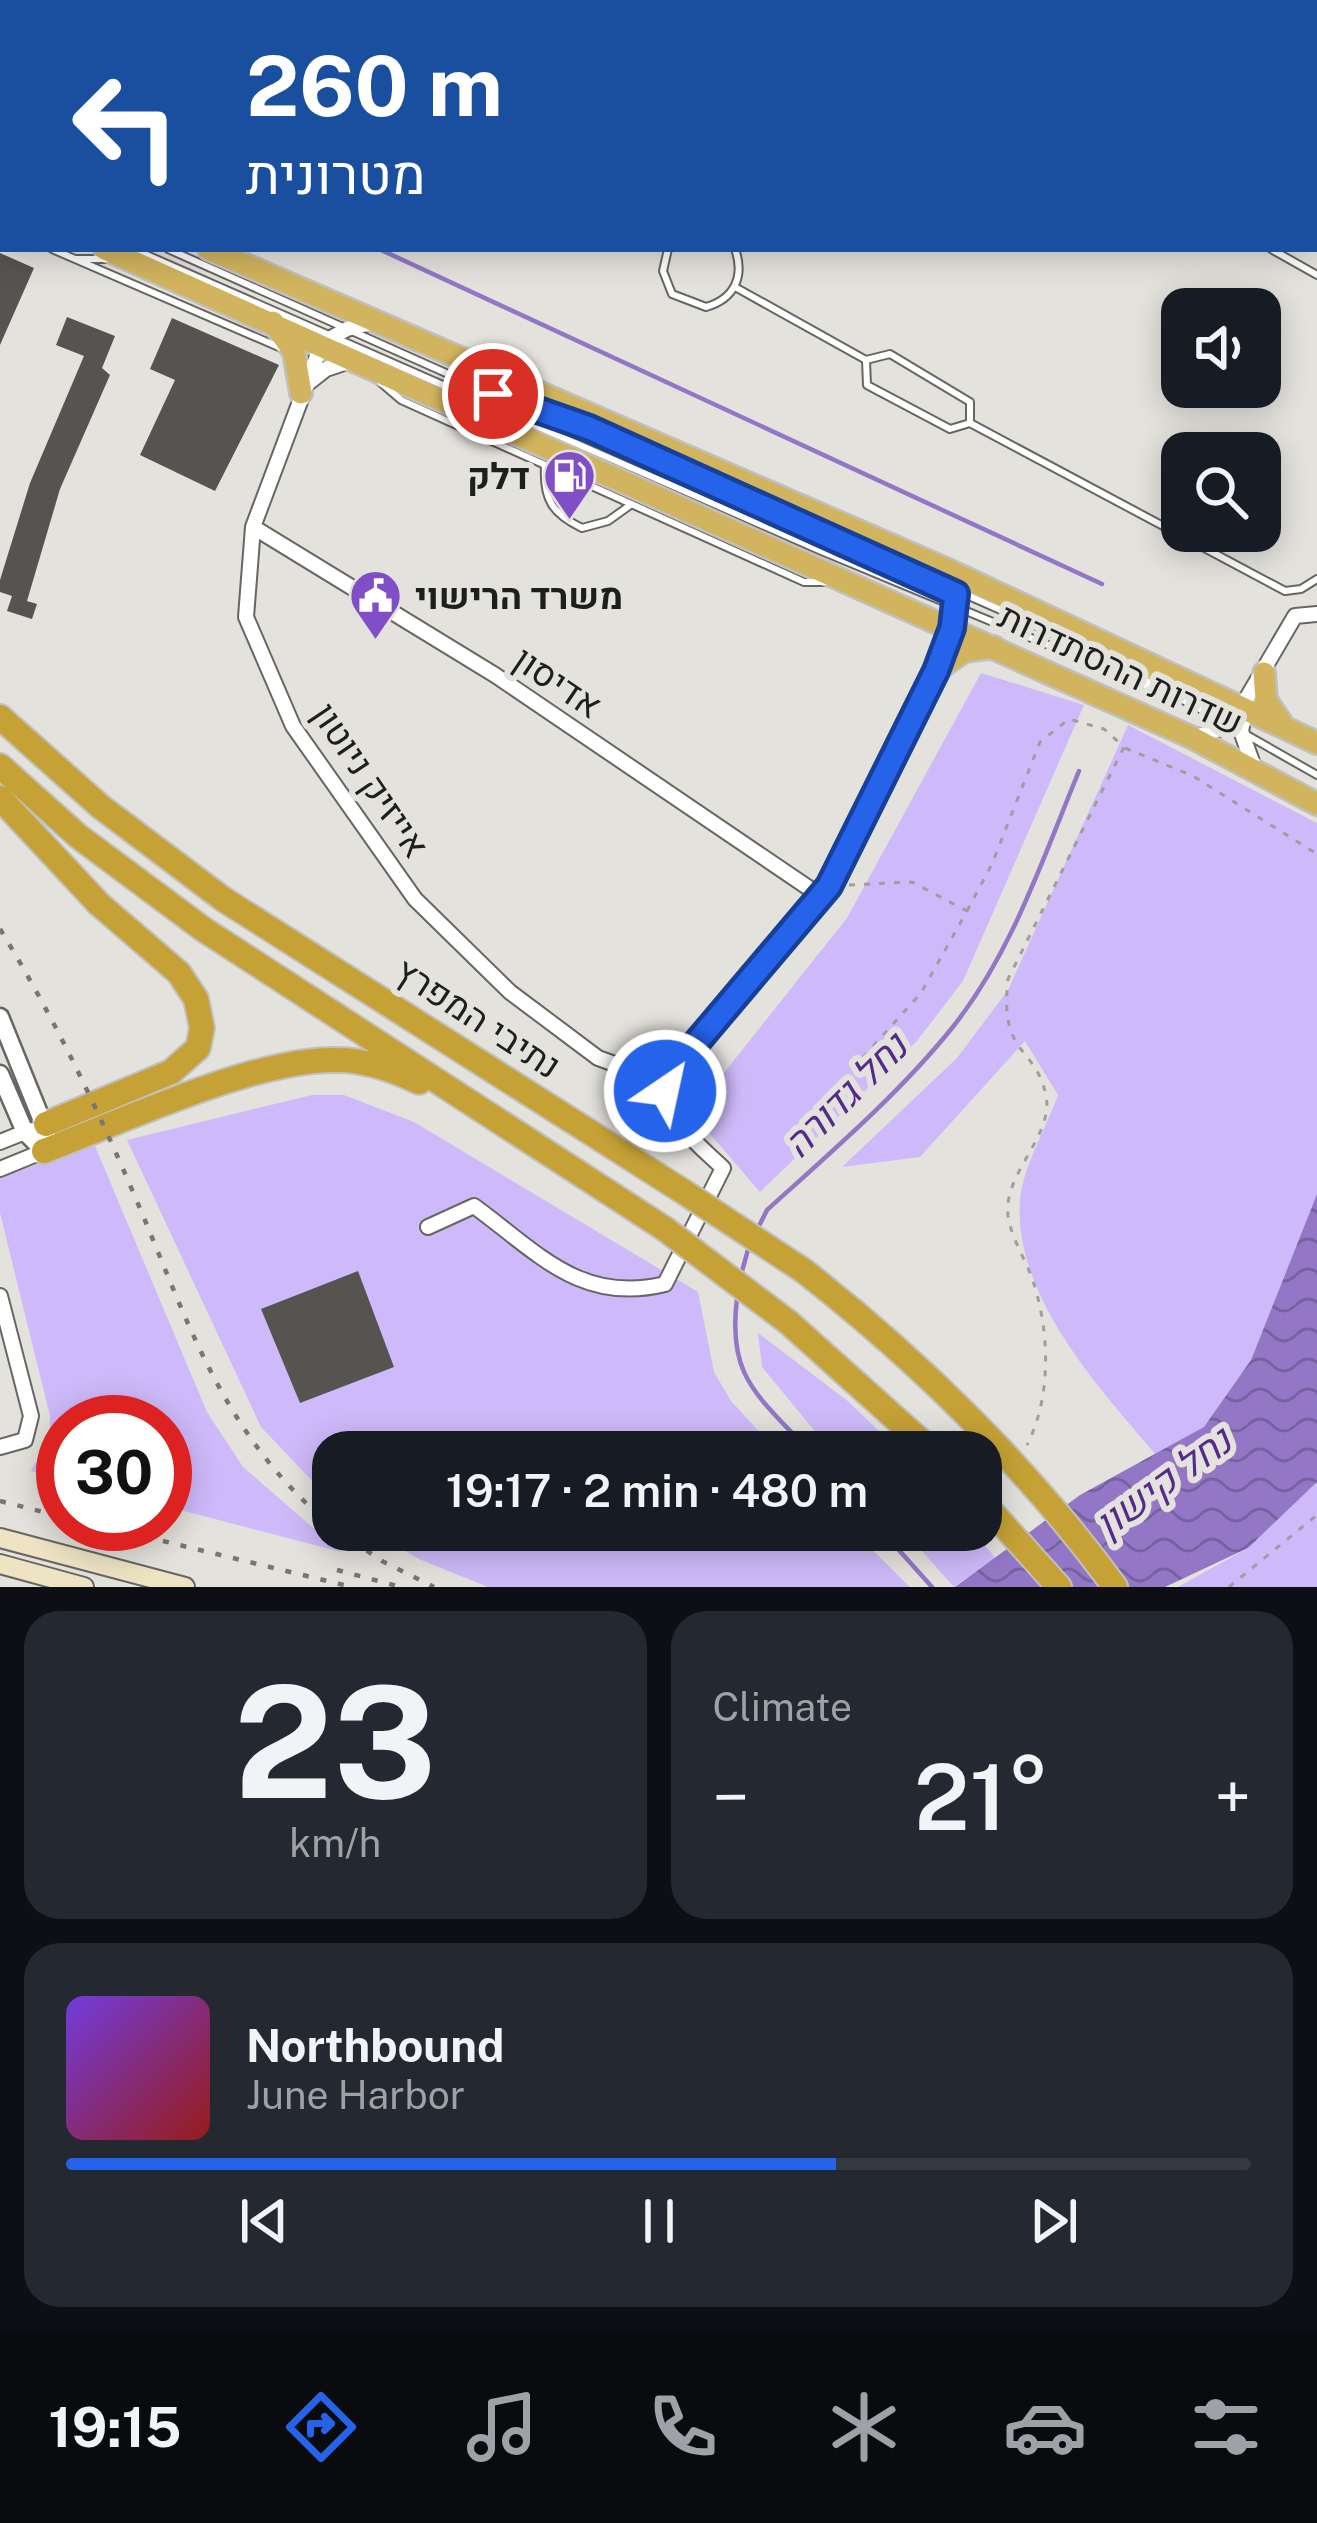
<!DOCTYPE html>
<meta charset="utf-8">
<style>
body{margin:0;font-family:"Public Sans",Heebo,sans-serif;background:#242831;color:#f1f3f6;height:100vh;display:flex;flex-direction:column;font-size:45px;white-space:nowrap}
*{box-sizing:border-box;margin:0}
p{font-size:39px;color:#9ea1a6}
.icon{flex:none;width:66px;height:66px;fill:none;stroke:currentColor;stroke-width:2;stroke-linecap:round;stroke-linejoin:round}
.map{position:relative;height:1587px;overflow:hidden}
.side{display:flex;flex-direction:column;gap:24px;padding:24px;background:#0d0f14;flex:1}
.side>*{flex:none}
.guide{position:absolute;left:0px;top:0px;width:1317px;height:252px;box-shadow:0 6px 30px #0003;background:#1a4fa0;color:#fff;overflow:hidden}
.buttons{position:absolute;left:1161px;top:288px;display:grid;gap:24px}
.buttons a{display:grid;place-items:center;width:120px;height:120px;border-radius:24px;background:#171b24;box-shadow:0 6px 30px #0003;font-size:60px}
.speed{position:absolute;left:36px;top:1395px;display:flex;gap:24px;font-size:60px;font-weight:700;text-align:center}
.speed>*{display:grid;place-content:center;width:156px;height:156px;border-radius:50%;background:#171b24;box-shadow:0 6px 30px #0003;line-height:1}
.speed .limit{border:18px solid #d22;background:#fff;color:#111}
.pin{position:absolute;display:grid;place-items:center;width:102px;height:102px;color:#fff;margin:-51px;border:6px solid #fff;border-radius:50%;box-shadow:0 3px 12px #0007}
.me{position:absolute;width:132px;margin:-66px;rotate:34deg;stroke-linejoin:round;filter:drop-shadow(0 0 9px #0008)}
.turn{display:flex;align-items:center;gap:42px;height:252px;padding:0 48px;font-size:54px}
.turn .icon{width:156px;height:156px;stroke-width:2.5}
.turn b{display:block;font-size:84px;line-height:102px}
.big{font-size:90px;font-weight:600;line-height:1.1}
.side .widget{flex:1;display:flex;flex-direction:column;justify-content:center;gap:18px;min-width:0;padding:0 42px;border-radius:36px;background:#242831}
.side .dial{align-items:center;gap:0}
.dial b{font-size:156px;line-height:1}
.song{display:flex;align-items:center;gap:36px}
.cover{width:144px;height:144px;border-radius:18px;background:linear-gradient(135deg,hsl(260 70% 55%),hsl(0 70% 35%))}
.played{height:12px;border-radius:6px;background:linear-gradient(90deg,#2563eb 65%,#363941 65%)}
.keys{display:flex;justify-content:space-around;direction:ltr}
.heat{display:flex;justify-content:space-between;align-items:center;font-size:66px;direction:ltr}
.side .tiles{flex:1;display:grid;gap:24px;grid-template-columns:1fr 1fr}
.widget:last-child{grid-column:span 2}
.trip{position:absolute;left:312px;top:1431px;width:690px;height:120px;border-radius:36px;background:#171b24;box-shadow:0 6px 30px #0003;font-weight:600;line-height:120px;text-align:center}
.dock{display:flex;height:192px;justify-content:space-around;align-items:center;background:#090b0e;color:#9ea1a6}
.dock .icon{width:84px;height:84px}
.dock .active{color:#2563eb}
.dock b{font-size:54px;color:#f1f3f6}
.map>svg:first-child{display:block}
.grass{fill:#cebafa}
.water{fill:url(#water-waves)}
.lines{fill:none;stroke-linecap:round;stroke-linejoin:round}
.stream{stroke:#9377c6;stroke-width:4.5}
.building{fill:#565450}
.service-casing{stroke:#686662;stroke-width:10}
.minor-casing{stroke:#686662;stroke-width:18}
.tertiary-casing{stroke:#686662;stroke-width:21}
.secondary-casing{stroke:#686662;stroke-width:22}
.trunk-casing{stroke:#c0c0bf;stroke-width:26}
.motorway-casing{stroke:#c0c0bf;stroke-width:28}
.path{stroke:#9f9e9a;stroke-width:3;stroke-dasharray:6 9;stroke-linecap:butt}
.service{stroke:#fff;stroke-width:6}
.minor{stroke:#fff;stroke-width:14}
.tertiary{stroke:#fff;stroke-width:16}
.secondary{stroke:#eee3c3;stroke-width:18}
.trunk{stroke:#d2b45e;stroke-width:21}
.motorway{stroke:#c6a236;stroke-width:24}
.rail{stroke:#777673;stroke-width:4.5;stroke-dasharray:6 12;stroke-linecap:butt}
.motorway-bridge-casing{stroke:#c0c0bf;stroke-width:28;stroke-linecap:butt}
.motorway-bridge{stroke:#c6a236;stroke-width:24}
.route-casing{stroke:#184099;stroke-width:30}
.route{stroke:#2563eb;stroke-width:21}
.labels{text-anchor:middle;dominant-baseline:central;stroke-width:12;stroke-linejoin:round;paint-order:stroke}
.poi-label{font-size:36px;font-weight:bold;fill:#1e1e1c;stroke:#e4e2dd;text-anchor:end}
.street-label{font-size:36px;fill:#1e1e1c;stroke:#e4e2dd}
.water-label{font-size:39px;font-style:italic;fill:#542b8a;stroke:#e4e2dd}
</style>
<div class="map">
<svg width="1317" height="1587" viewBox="0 0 1317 1587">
<defs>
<pattern id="water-waves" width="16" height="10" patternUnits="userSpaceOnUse" patternTransform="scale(3)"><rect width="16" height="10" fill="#9377c6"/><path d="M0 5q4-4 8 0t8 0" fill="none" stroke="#7761a0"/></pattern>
</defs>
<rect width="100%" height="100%" fill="#e4e2dd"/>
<path class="grass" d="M981,673L1084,705L963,981L917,1041L760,1192L692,1113L847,918Z
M1128,725L1317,823V1194L1251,1360L1228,1398L1204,1427L1157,1456C1100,1389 1013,1296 1020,1200C1023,1167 1047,1126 1058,1095L1025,1041L920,1157L842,1167L957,1058L1008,990Z
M312,1095H344L414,1122L698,1292L714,1372L731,1401L778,1452H333V1503L261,1427L127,1140Z
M95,1146L207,1412L243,1467L341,1552L165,1506V1422H63V1480L31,1471L50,1438V1416L0,1213V1176Z
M758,1333L849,1402L900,1452H832L762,1367Z
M1317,1482V1587H1178L1248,1548Z
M370,1530H852L910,1587H488L419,1559Z
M903,1530H973L995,1558L954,1587Z"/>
<path class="water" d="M1317,1194V1482L1248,1548L1165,1587H955L1080,1495L1204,1427L1251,1360Z"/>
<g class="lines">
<path class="stream" d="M0,75L3,77
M379,249L1102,584
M757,1230L767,1210C830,1153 898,1095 952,1028C1012,953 1043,858 1079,771
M741,1275L749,1246
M738,1292C725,1377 757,1394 810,1452
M881,1530L932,1587"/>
</g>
<path class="building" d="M0,253L34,268L0,345Z
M67,317L115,336L102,368L110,375L60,489L27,601L37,604L32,619L7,611L12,596L0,592V580L30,483L84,356L56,345Z
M172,318L279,365L215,491L140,455L175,380L150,369Z
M358,1271L394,1367L300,1403L261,1309Z"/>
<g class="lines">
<defs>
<path id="service" d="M389,0L394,3
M499,0L504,3
M732,3L734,0
M1019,3L1021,0
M1264,3L1266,0
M0,174L3,176
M0,191L3,192
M0,226L3,227
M52,249L75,259H112
M133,249L819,550L1164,693
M168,249L493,394L589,428L1066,639L1225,722
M668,249L663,271L672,294L706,307C734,299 745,277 735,249
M1271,249L1317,275
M75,259L281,348
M735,287L866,360L890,354L970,402V423
M866,360L867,385L950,429L970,423L1285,591L1301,589L1317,579
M380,382L401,400L804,582H830
M545,466C543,500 553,514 582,528L608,521L629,506
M1247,735L1317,775"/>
<path id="minor" d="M374,322L347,329L322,343L253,527L246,617L293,726L415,899L510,992L598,1058L637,1072L669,1075
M307,384L326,369L350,361
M253,527L495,675L822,897
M1245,711L1241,731L1254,767
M1193,738L1231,725L1295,616L1317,614
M0,1142L30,1130
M0,1169L44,1151
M428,1227L474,1206C537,1252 581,1305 665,1284L723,1168C696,1142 659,1116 669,1075L829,886L953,629L956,594L949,571
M0,1296L31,1416L25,1440L0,1447"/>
<path id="tertiary" d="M0,1017L47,1133
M0,1074L25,1132L44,1151"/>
<path id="secondary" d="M0,1538L185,1587
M0,1564L84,1587"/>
<path id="trunk" d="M0,157L3,159
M0,203L3,205
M105,249L1193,738L1317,804
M209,249L948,570L1317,743
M273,322L294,352L301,393
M936,671L964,651L994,647
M1264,673L1266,700L1282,724"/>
<path id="motorway" d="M0,717L101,807L223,899L684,1192
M0,766L78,836L203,929L665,1229
M0,798L99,904L179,973L196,999L202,1028L198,1048L171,1072L46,1124
M44,1151C121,1122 258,1057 338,1060C366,1060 394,1070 419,1082
M804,1271C919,1361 1029,1469 1115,1587
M788,1322L933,1452
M981,1500L1059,1587"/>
</defs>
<use href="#service" class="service-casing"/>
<use href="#minor" class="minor-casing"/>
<use href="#tertiary" class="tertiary-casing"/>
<use href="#secondary" class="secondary-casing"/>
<use href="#trunk" class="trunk-casing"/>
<use href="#motorway" class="motorway-casing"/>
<path class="path" d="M1125,748L1193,776L1317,854
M849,885L912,882L967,911L921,993L849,1073
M967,911L992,864L1040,742L1069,719L1104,729L1124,747L1008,979C999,1057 1036,1045 1046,1096C1054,1136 1003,1173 1008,1216C1012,1241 1027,1261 1034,1284C1050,1335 1051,1398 1027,1445
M1229,1587L1317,1515"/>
<use href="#service" class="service"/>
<use href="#minor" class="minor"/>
<use href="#tertiary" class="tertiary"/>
<use href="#secondary" class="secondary"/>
<use href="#trunk" class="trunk"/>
<use href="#motorway" class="motorway"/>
<path class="rail" d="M0,929C52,1014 94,1101 133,1192C188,1320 221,1435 333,1527
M0,1501L63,1517
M93,1524L352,1587
M337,1530L382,1561L434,1587
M337,1570L401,1587"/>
<defs>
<path id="motorway-bridge" d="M684,1192L804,1271
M665,1229L788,1322"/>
</defs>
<use href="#motorway-bridge" class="motorway-bridge-casing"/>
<use href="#motorway-bridge" class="motorway-bridge"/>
</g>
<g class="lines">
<defs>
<path id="route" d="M493,394L589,428L956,594L952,628L936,671L829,886L669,1075L665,1091"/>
</defs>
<use href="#route" class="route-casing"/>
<use href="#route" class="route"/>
</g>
<defs>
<symbol id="fuel-pin" viewBox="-11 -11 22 30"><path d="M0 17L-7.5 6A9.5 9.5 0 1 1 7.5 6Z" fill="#804fc8" stroke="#e4e2dd"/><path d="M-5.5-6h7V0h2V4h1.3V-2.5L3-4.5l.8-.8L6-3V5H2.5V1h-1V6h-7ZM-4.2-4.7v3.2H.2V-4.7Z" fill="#fff"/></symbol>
<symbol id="civic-pin" viewBox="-11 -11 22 30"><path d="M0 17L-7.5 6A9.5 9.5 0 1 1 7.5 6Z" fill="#804fc8" stroke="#e4e2dd"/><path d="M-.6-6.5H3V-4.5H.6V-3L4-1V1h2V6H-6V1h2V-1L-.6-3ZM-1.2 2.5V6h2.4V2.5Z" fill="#fff"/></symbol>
</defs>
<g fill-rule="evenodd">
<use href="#fuel-pin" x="540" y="446" width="59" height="81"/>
<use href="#civic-pin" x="346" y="566" width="59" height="81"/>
</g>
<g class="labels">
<g class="poi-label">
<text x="530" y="476">דלק</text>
<text x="415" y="596" text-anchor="start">משרד הרישוי</text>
</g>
<g class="street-label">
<text transform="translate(1121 669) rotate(25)">שדרות ההסתדרות</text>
<text transform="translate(558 682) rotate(34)">אדיסון</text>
<text transform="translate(371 780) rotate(56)">אייזיק ניוטון</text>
<text transform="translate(478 1018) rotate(33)">נתיבי המפרץ</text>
</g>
<g class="water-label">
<text transform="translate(845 1095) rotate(-45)">נחל גדורה</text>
<text transform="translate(1163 1482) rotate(-36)">נחל קישון</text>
</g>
</g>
</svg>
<div class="buttons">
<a><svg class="icon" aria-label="sound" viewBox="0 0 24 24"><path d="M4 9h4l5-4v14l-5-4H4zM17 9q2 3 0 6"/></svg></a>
<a><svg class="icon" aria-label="search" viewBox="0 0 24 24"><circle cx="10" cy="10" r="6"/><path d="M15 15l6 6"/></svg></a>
</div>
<div class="speed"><div class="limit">30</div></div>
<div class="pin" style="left:493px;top:394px;background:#d93025"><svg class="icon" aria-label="arrive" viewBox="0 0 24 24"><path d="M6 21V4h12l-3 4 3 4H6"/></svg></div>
<svg class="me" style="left:665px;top:1091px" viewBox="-20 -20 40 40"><circle r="17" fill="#2563eb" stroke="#fff" stroke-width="3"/><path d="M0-11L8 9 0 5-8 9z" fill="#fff"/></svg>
<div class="trip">19:17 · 2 min · 480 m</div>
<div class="guide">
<div class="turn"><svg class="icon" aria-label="left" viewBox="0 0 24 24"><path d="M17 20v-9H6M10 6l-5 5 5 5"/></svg><div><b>260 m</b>מטרונית</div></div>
</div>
</div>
<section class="side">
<div class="tiles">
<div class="widget dial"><b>23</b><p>km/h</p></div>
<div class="widget"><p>Climate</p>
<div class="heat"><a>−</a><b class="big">21°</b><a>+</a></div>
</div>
<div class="widget">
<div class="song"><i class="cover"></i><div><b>Northbound</b><p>June Harbor</p></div></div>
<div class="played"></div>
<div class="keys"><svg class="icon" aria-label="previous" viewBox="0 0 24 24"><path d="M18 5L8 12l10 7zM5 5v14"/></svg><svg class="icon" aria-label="pause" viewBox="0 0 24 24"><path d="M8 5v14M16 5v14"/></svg><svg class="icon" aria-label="next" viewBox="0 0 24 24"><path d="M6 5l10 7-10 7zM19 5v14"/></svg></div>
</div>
</div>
</section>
<nav class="dock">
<b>19:15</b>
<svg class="icon active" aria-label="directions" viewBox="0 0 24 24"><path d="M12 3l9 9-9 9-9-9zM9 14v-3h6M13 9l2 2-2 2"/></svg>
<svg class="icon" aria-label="music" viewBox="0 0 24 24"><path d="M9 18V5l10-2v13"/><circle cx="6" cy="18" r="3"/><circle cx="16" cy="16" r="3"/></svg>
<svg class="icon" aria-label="phone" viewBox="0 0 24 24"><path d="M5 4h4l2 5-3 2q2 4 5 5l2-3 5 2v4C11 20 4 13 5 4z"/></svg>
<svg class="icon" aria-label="climate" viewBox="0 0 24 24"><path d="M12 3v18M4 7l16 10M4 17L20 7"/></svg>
<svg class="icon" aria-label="car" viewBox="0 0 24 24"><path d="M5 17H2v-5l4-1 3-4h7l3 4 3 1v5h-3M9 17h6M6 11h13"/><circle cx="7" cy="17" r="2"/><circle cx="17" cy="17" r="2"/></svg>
<svg class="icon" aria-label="filters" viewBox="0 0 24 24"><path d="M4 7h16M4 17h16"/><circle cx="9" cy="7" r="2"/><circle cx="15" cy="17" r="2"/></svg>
</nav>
